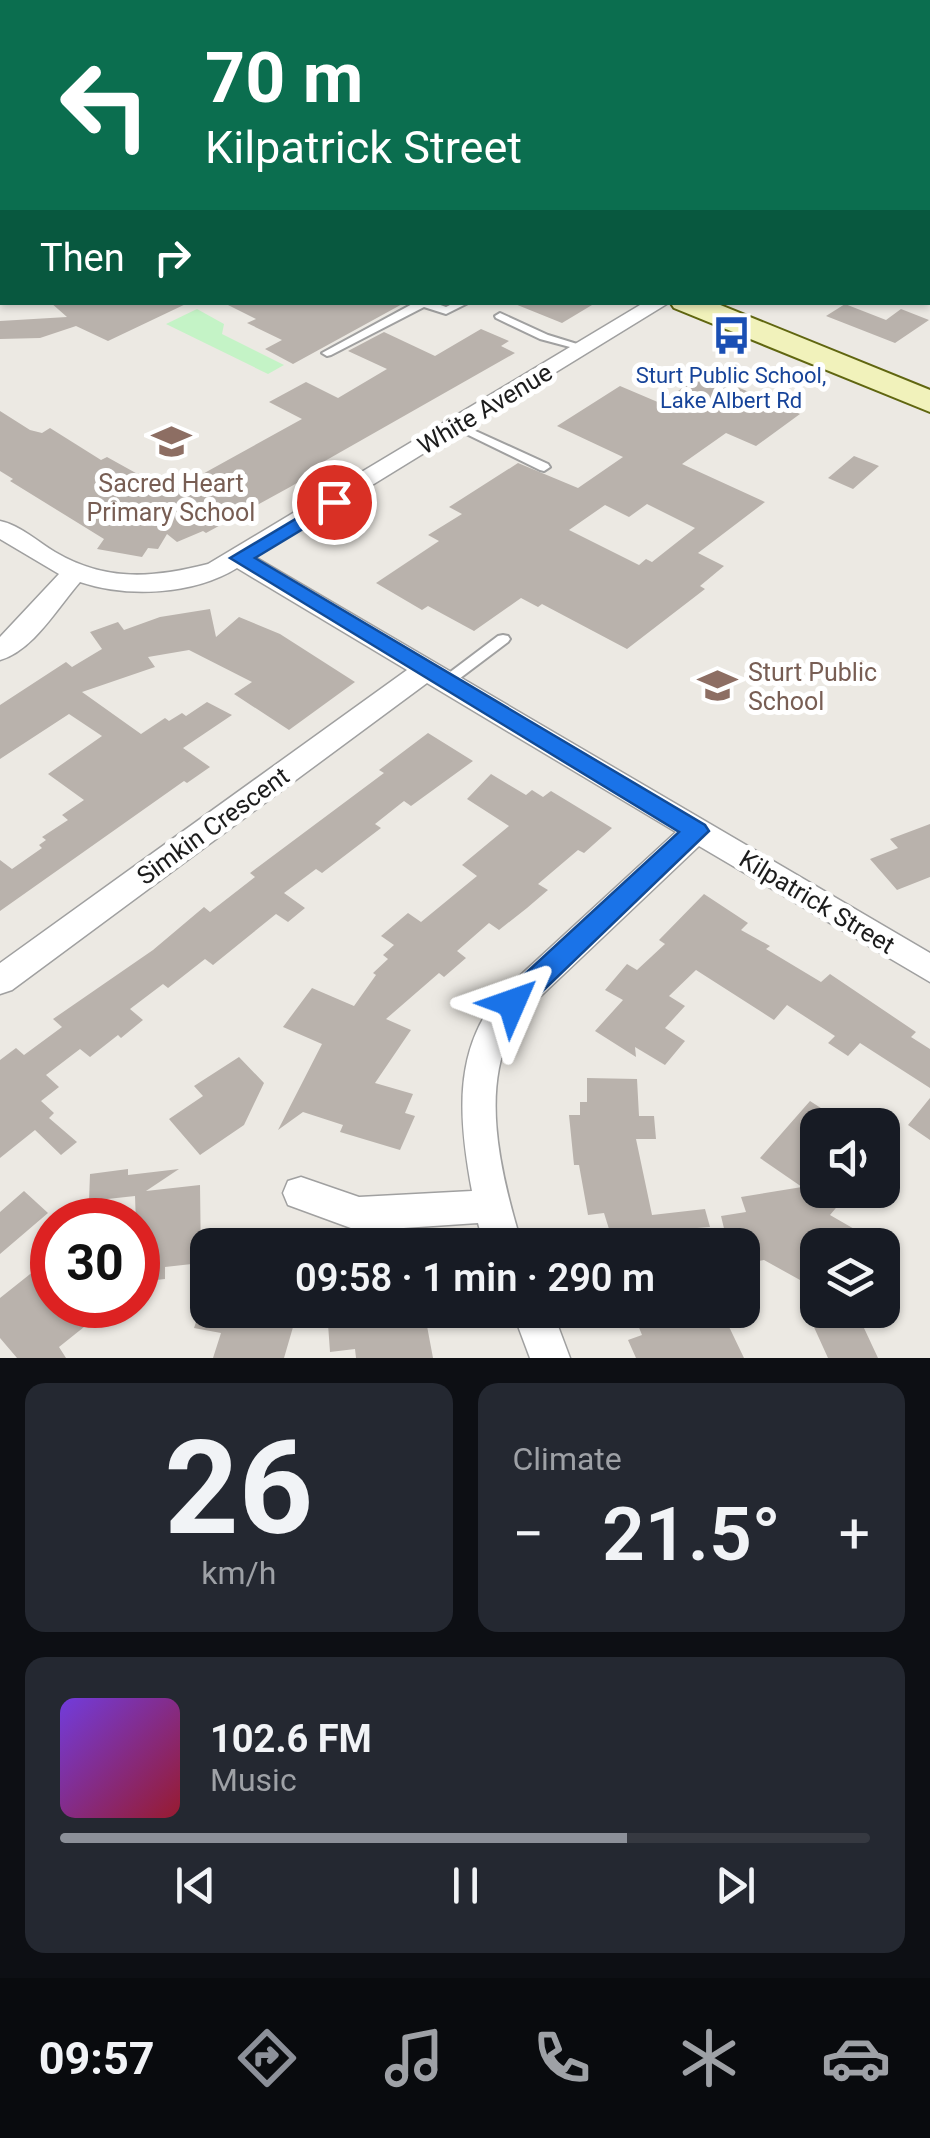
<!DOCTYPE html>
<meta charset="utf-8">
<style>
body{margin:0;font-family:Roboto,sans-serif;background:#242831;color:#f1f3f6;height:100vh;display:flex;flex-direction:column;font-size:38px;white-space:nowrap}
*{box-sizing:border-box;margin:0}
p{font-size:32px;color:#9ea1a6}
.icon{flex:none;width:55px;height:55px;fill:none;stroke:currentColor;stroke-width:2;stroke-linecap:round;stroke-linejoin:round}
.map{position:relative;height:1358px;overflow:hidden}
.panel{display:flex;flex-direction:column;gap:25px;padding:25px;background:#0d0f14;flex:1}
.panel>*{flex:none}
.banner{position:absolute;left:0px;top:0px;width:930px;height:305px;box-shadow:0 2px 8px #0004;background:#0b6e4f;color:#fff;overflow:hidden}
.fabs{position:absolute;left:800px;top:1108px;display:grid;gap:20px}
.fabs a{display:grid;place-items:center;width:100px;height:100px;border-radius:20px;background:#171b24;box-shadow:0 2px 8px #0004;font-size:50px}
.speed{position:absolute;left:30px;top:1198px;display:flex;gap:20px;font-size:50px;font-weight:700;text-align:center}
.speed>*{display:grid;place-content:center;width:130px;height:130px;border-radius:50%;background:#171b24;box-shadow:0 2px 8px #0004;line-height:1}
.speed .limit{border:15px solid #d22;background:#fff;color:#111}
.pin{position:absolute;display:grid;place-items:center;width:85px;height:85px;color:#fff;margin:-42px;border:5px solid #fff;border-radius:50%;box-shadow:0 2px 10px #0007}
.me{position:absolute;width:110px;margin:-55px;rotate:47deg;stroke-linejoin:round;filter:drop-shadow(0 0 8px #0008)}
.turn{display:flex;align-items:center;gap:35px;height:210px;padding:0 40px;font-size:45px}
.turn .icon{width:130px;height:130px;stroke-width:2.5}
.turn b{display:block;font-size:70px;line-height:85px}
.then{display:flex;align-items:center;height:95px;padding:0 40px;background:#0003;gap:20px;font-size:38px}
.big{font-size:75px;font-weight:600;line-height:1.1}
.panel .widget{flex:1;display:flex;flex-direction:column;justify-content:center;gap:15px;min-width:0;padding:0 35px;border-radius:20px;background:#242831}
.panel .dial{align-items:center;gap:0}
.dial b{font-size:130px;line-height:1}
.song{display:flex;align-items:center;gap:30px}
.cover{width:120px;height:120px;border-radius:15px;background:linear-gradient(135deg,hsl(260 70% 55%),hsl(350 70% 35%))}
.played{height:10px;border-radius:5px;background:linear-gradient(90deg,#8c9099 70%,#363941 70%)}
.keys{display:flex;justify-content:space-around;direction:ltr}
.heat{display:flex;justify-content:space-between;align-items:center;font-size:55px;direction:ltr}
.panel .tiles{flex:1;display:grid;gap:25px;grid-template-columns:1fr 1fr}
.widget:last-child{grid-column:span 2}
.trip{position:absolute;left:190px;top:1228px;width:570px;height:100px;border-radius:20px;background:#171b24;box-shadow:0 2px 8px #0004;font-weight:600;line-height:100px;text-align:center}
.dock{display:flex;height:160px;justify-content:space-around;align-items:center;background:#090b0e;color:#9ea1a6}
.dock .icon{width:70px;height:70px}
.dock .active{color:#8c9099}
.dock b{font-size:45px;color:#f1f3f6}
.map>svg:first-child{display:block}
.park{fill:#c4f3c6}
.building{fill:#b9b2ac;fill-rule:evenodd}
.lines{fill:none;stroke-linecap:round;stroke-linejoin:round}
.lane-casing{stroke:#a0a0a0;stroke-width:4}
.street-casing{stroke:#a0a0a0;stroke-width:3}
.secondary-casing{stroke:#606610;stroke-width:4}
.lane{fill:#fff;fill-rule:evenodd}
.street{fill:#fff;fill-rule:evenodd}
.secondary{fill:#f1f2bb;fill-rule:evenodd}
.route{fill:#1a73e8;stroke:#114b97;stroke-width:2.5}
.labels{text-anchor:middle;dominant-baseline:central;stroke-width:10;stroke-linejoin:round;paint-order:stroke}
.far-transit-label{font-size:22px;fill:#164399;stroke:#fff}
.street-label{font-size:25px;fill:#1c1c1c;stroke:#fff}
.education-label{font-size:25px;fill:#785e54;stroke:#fff}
</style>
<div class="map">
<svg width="930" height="1358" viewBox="0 0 930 1358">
<rect width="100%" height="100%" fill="#ece9e3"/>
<path class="park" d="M197,309L224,324L222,334L284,365L268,374L166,324Z"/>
<path class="building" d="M50,302H190L108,341L76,326L40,338L0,339V321L67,317Z
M222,302H406L293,364L265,349L282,340L247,323L256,319Z
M510,302H597L562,323Z
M845,304L886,320L901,309L929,320L895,343L826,316Z
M481,329L509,341L501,346L515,353L309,470L314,473L290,487L206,533L203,531L177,542L167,534L158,549L148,548L142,557L97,549L104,539L10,481L13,479L0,471V411L30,430L42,433L50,428L101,460L107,457L170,492L302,419L269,402L306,382L338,398L387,369L348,351L384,332L435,356Z
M705,373L800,414L756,446L726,433L682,464L765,502L698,553L724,566L700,586L705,589L627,649L542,604L538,607L521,598L474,631L428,606L422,610L376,583L439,541L428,535L462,514L449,507L518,463L578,488L623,457L557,426L620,386L660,403ZM647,504L695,528L652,562L646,559L639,565L569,530L605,505L629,517Z
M854,456L879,466L853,489L828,478Z
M210,609L216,637L239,617L280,634L355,682L289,730L234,694L252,682L189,650L148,657L155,667L82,692L141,734L165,718L169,721L182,713L186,716L207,702L232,715L183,748L210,767L187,783L184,781L0,911V860L12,869L42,848L39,845L46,840L42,837L68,820L62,815L84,800L48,774L102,736L69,714L0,759V705L66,662L72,667L102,649L90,632L118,622L124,630L160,617Z
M428,733L473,761L411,806L404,801L375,824L381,828L322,873L316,869L284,893L305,908L288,922L276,914L213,965L205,959L168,988L163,984L130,1009L143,1020L121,1038L118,1035L90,1057L80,1049L46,1075L59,1087L41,1101L54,1113L49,1118L77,1142L61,1155L35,1130L0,1158V1060L16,1048L24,1055L62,1027L53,1019L153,950L204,907L210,912L255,877L250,873L384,773L379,770Z
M491,774L526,795L532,790L543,797L551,791L612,828L584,853L578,850L538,884L548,890L527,908L499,930L489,923L457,951L466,958L444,977L439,973L386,1019L411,1030L375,1083L413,1094L405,1113L415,1116L400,1150L340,1132L343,1125L303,1112L278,1130L322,1044L283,1027L312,988L354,1006L376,975L373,973L388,959L383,955L394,945L381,936L408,913L421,922L477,876L462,865L509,826L467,799Z
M930,824V877L897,890L870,859L898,848L890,839Z
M704,894L748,923L741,930L770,946L766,949L821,982L830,974L916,1032L911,1037L930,1049V1088L860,1043L848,1056L828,1043L835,1036L787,1005L774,1020L696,970L669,996L685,1006L665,1028L685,1041L665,1065L635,1047L636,1057L595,1031L623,1000L605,990L627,964L637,970L665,944L659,940Z
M239,1057L264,1083L244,1125L200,1155L169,1119L203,1096L194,1086Z
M587,1078L637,1079L639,1116H654L656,1139H636L652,1215L705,1209L710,1227L671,1230L676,1245H614L604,1213L588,1215L579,1165H574L569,1115H580V1102H587Z
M930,1098V1140L908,1125Z
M810,1101L847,1125H818V1190H851L830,1215L856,1230L848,1245H818V1290L764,1260L742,1264V1245H728L721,1216L746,1212L741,1197L802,1187L760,1158Z
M128,1169V1175L179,1169L146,1191L200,1185L201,1263L165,1267V1279L138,1282L135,1196L89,1201L90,1174Z
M24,1191L48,1213L0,1254V1212Z
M39,1267L52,1283V1305H72L89,1323L59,1347L66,1358H17L0,1338V1298Z
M200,1310H298L284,1358H213L221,1333L194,1328Z
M327,1310H424L433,1358H356L355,1349L330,1352Z
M632,1310H670L675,1320L707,1310H721L744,1358H636L628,1340L642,1335Z
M857,1313L878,1358H828L813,1325Z"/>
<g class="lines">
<defs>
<path id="lane" d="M416,302H432L446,307L456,302H470L446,314L424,307L331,355L327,356L322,353Z
M500,313L548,335L590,348L585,351L540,339L496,318L495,316Z
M458,423L548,464L550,467L544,471L540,470L454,428V424Z
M503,635L508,636L510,639L508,642L451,685H441L439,682L441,679L498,636Z"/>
<path id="street" d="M259,0H280L282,2H261Z
M577,0H593L595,2H579Z
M784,0H804L806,2H786Z
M928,35L930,36V46L928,45Z
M928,118H930V129H928Z
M928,224L930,225V237L928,236Z
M0,269L2,270V282H0Z
M645,302H670L255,557L930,953V982L699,846L524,1012C474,1074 501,1176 522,1245H484L478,1223L359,1231L288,1205L283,1193L288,1181L301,1177L359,1197L472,1191C459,1121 452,1051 500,994L676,832L427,683L12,990L0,994V963L407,670L237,568C193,595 128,598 80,582C58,607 33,651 0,660V637L59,574L0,539V521C20,525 38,542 55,552C106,582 153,578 208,564Z
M512,1310H552L570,1358H530Z"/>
<path id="secondary" d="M0,19L2,20V34L0,33Z
M670,302H713L930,390V412L674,308Z"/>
</defs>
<use href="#lane" class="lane-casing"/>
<use href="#street" class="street-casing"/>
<use href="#secondary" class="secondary-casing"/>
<use href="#lane" class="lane"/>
<use href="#street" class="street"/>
<use href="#secondary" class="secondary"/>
</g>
<path class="route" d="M334,496L341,497V506L255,558L705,825L709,831L522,1011L512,1014L502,1011L498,1003L502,995L679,832L230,558Z"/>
<defs>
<symbol id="bus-bare" viewBox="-9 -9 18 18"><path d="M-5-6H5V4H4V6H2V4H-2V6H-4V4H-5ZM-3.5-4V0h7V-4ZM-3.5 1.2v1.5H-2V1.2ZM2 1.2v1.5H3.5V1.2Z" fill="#1a4fb4" stroke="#fff" stroke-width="2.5" paint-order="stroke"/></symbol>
<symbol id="school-bare" viewBox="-9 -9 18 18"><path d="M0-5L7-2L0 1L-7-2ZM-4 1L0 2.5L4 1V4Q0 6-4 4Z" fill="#8d6e63" stroke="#fff" stroke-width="2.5" paint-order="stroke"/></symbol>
</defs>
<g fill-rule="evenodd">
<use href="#bus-bare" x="704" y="308" width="55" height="55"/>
<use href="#school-bare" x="144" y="414" width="55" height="55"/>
<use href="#school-bare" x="690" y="658" width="55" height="55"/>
</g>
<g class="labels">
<g class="far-transit-label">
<text x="731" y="375">Sturt Public School,<tspan x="731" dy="25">Lake Albert Rd</tspan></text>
</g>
<g class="street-label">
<text transform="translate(485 409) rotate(-31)">White Avenue</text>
<text transform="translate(213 826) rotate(-36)">Simkin Crescent</text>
<text transform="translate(817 902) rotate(31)">Kilpatrick Street</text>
</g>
<g class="education-label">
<text x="171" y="483">Sacred Heart<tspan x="171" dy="29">Primary School</tspan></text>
<text x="748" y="672" text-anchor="start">Sturt Public<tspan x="748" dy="29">School</tspan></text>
</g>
</g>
</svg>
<div class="fabs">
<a><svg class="icon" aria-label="sound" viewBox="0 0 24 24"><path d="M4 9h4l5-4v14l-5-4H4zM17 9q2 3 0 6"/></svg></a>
<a><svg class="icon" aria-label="layers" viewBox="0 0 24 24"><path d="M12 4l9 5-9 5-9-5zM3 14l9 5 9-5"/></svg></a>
</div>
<div class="speed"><div class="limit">30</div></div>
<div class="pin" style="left:334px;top:502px;background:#d93025"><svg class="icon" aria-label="arrive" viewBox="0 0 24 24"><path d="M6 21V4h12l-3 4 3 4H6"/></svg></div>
<svg class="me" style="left:512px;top:1003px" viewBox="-20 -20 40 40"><path d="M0-17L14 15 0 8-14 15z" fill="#1a73e8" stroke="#fff" stroke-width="4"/></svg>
<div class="trip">09:58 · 1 min · 290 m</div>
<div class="banner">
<div class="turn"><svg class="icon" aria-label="left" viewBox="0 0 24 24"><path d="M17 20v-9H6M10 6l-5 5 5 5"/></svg><div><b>70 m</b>Kilpatrick Street</div></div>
<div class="then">Then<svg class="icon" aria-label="right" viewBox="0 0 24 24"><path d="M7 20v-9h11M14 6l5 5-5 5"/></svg></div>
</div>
</div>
<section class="panel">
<div class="tiles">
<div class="widget dial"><b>26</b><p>km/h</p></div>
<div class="widget"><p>Climate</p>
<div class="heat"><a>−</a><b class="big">21.5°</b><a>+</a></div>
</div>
<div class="widget">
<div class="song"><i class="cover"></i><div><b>102.6 FM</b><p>Music</p></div></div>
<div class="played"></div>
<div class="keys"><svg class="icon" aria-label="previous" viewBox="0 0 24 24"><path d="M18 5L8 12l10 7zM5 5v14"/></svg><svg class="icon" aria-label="pause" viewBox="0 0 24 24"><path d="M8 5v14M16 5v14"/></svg><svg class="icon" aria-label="next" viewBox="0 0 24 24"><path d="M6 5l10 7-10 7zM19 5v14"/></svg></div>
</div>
</div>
</section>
<nav class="dock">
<b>09:57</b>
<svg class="icon active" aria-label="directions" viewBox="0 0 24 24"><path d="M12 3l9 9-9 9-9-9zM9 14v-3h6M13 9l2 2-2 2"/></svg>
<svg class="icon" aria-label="music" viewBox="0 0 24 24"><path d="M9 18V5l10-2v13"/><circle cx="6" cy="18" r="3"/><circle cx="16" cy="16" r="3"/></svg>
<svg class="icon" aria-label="phone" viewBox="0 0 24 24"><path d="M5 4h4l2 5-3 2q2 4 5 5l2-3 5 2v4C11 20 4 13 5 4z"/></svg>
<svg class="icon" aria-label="climate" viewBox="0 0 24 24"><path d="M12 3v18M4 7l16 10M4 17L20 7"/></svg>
<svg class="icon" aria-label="car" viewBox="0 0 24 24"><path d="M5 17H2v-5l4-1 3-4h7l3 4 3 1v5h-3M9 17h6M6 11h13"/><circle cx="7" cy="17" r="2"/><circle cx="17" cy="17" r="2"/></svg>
</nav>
